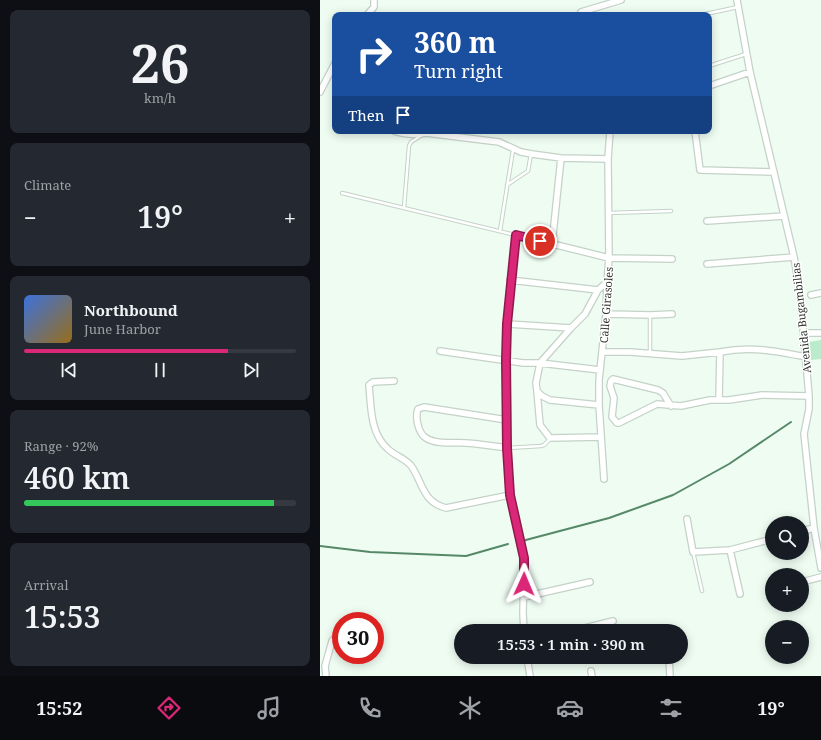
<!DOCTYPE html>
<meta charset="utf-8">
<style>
body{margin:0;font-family:"Noto Serif",serif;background:#242831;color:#f1f3f6;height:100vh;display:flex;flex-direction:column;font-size:15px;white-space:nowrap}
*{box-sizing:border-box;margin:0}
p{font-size:13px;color:#9ea1a6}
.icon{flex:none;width:22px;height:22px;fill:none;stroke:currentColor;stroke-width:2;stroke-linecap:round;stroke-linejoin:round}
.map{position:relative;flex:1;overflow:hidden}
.drawer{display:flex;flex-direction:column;gap:10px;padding:10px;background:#0d0f14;width:320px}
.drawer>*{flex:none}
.top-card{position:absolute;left:12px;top:12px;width:380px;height:122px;border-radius:8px;box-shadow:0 2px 10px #0003;background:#1a4fa0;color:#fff;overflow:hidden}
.fabs{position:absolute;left:445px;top:516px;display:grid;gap:8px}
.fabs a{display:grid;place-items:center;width:44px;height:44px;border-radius:50%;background:#171b24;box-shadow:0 2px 10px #0003;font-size:20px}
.speed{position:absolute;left:12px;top:612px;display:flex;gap:8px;font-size:20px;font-weight:700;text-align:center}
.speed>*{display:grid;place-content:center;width:52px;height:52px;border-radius:50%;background:#171b24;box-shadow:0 2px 10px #0003;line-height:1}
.speed .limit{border:6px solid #d22;background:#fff;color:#111}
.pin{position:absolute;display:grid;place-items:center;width:34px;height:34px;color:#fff;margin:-17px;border:2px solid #fff;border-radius:50%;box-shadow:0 1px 4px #0007}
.me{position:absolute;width:44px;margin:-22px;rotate:1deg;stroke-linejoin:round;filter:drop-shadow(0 0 3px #0008)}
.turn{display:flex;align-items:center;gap:14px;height:84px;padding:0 16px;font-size:18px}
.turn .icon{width:52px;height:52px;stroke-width:2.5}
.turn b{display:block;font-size:28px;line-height:34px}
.then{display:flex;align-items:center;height:38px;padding:0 16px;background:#0003;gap:8px;font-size:15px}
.big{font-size:30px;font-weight:600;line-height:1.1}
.drawer .widget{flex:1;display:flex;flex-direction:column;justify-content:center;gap:6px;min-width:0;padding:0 14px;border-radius:8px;background:#242831}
.drawer .dial{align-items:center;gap:0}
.dial b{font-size:52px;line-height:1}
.song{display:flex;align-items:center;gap:12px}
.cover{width:48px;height:48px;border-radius:6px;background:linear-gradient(135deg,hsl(220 70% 55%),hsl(40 70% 35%))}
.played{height:4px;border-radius:2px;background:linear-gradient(90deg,#db2777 75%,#363941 75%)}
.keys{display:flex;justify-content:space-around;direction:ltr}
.heat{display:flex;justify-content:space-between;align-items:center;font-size:22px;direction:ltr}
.charge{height:6px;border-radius:3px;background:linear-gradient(90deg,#34c759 92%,#363941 0)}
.trip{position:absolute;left:134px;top:624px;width:234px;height:40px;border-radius:20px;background:#171b24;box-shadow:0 2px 10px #0003;font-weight:600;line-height:40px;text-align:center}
.tabs{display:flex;height:64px;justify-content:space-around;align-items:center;background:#090b0e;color:#9ea1a6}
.tabs .icon{width:28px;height:28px}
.tabs .selected{color:#db2777}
.tabs b{font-size:18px;color:#f1f3f6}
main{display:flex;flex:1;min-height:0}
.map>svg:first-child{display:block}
.green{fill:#bcebcb}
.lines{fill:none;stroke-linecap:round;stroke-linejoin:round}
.stream{stroke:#568868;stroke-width:2}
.lane-casing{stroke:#c4d2c8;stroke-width:4.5}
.street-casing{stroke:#c4d2c8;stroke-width:8}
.lane{stroke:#fff;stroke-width:2.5}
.street{stroke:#fff;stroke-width:5.5}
.route-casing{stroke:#8e194d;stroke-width:10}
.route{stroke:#db2777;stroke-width:7}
.labels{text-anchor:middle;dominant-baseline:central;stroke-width:3;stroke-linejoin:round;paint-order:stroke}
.street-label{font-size:11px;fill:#303531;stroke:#fff}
</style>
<main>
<section class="drawer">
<div class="widget dial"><b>26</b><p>km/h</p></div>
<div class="widget"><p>Climate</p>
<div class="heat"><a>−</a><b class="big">19°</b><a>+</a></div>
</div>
<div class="widget">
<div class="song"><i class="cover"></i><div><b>Northbound</b><p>June Harbor</p></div></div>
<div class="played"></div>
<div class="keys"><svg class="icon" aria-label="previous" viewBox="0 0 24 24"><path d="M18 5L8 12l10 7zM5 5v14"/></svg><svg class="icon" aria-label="pause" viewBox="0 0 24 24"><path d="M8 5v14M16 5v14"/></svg><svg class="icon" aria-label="next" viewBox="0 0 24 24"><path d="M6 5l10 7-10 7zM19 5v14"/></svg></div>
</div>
<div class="widget"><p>Range · 92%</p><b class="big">460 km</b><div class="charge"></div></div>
<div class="widget"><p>Arrival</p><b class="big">15:53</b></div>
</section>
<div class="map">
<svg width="501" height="676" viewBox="0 0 501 676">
<rect width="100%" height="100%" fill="#eefcf2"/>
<path class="green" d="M501,340V359L491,360L489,342Z"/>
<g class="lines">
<path class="stream" d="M202,541L289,518L353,495L409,464L471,422
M0,546L50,552L146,556L188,544"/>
<defs>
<path id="lane" d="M381,15L418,7
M389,66L426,54
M187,185L208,171L211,154
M22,193L195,235
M84,208L89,146L91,142L102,135
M289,213L351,211
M180,231L193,150
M330,352V315
M188,448L221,446L224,445L230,439
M373,552L382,591"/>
<path id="street" d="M417,0L430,72L474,257L480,293L489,396V409L484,434L494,528L501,568
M47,15L54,7V0
M262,15L261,12L301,0
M389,86L430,72
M0,92L15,63
M74,131C85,135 95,135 106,133L179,142L201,152L212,154L241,158L288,159
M375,131L380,170L454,172
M387,221L464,216
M232,244L241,158
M387,264L474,257
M190,280L278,290L287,282
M491,295L501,293
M286,314L330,315L352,314
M187,324L251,328L265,314L278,290
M251,328L220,363L216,383L217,391L222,396L230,400L279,405
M484,333H501
M120,351L203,363H220L280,370
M283,352H310L362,356L400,352
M74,381L53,382L49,385C51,406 50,434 68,449C75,456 87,459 92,467C103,484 103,502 126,508L190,495
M217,391L220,425L230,438L281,437
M399,399L400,352C431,346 456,351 486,357
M351,406L343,393L338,390L293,379L291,381L290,386L294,398L292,417L297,423H299L337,404L361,406L390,400H409L442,395L489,396
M187,420L104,407L98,409C95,417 98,433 106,438C117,445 134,442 146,443C160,444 173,446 187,448
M284,479L279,405V380L286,314L287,282L289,258L288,159L290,131
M367,519L373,552L410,550L452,539
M482,531L494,528
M410,550L420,594
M482,582L501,577
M204,597L270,582
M204,631L203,614L204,558L190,495L187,448L186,360L187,324L196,235L289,258L352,259
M253,631L293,621
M207,657L210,676
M349,659L350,676
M271,671L272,676
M6,676L5,666L12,641L21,631"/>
</defs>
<use href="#lane" class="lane-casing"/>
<use href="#street" class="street-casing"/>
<use href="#lane" class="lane"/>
<use href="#street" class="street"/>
</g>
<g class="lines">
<defs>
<path id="route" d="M204,584V558L190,495L187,448L186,360L187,324L196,235L220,241"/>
</defs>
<use href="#route" class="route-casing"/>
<use href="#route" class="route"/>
</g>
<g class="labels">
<g class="street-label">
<text transform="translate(286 305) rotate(-86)">Calle Girasoles</text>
<text transform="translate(481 318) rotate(-96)">Avenida Bugambilias</text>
</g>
</g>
</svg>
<div class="fabs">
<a><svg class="icon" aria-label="search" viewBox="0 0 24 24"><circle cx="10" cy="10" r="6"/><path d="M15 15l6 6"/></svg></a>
<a>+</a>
<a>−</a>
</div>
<div class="speed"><div class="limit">30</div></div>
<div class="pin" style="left:220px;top:241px;background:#d93025"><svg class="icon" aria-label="arrive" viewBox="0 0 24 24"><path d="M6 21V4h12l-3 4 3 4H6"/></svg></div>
<svg class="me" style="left:204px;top:584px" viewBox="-20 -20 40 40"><path d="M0-17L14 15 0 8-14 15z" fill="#db2777" stroke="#fff" stroke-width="4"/></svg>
<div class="trip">15:53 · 1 min · 390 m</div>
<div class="top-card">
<div class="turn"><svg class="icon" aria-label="right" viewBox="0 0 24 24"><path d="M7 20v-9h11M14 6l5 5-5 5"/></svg><div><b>360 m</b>Turn right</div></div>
<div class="then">Then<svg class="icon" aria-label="arrive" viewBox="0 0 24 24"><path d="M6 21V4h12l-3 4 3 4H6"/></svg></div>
</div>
</div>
</main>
<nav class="tabs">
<b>15:52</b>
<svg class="icon selected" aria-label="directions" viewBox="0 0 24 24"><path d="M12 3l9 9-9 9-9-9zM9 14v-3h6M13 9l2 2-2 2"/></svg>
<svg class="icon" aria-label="music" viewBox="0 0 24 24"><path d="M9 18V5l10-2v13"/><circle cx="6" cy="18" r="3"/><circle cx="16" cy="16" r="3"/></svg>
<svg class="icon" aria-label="phone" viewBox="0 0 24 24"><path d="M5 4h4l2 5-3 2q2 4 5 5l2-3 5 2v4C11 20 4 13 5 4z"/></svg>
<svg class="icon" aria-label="climate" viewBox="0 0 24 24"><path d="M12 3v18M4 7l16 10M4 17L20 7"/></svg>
<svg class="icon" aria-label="car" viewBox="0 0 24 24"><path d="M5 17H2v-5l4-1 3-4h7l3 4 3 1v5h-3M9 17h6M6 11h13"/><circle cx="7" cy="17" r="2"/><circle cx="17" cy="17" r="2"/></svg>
<svg class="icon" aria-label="filters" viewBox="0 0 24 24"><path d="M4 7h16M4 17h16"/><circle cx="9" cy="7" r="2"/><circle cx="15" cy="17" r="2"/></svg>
<b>19°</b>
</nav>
